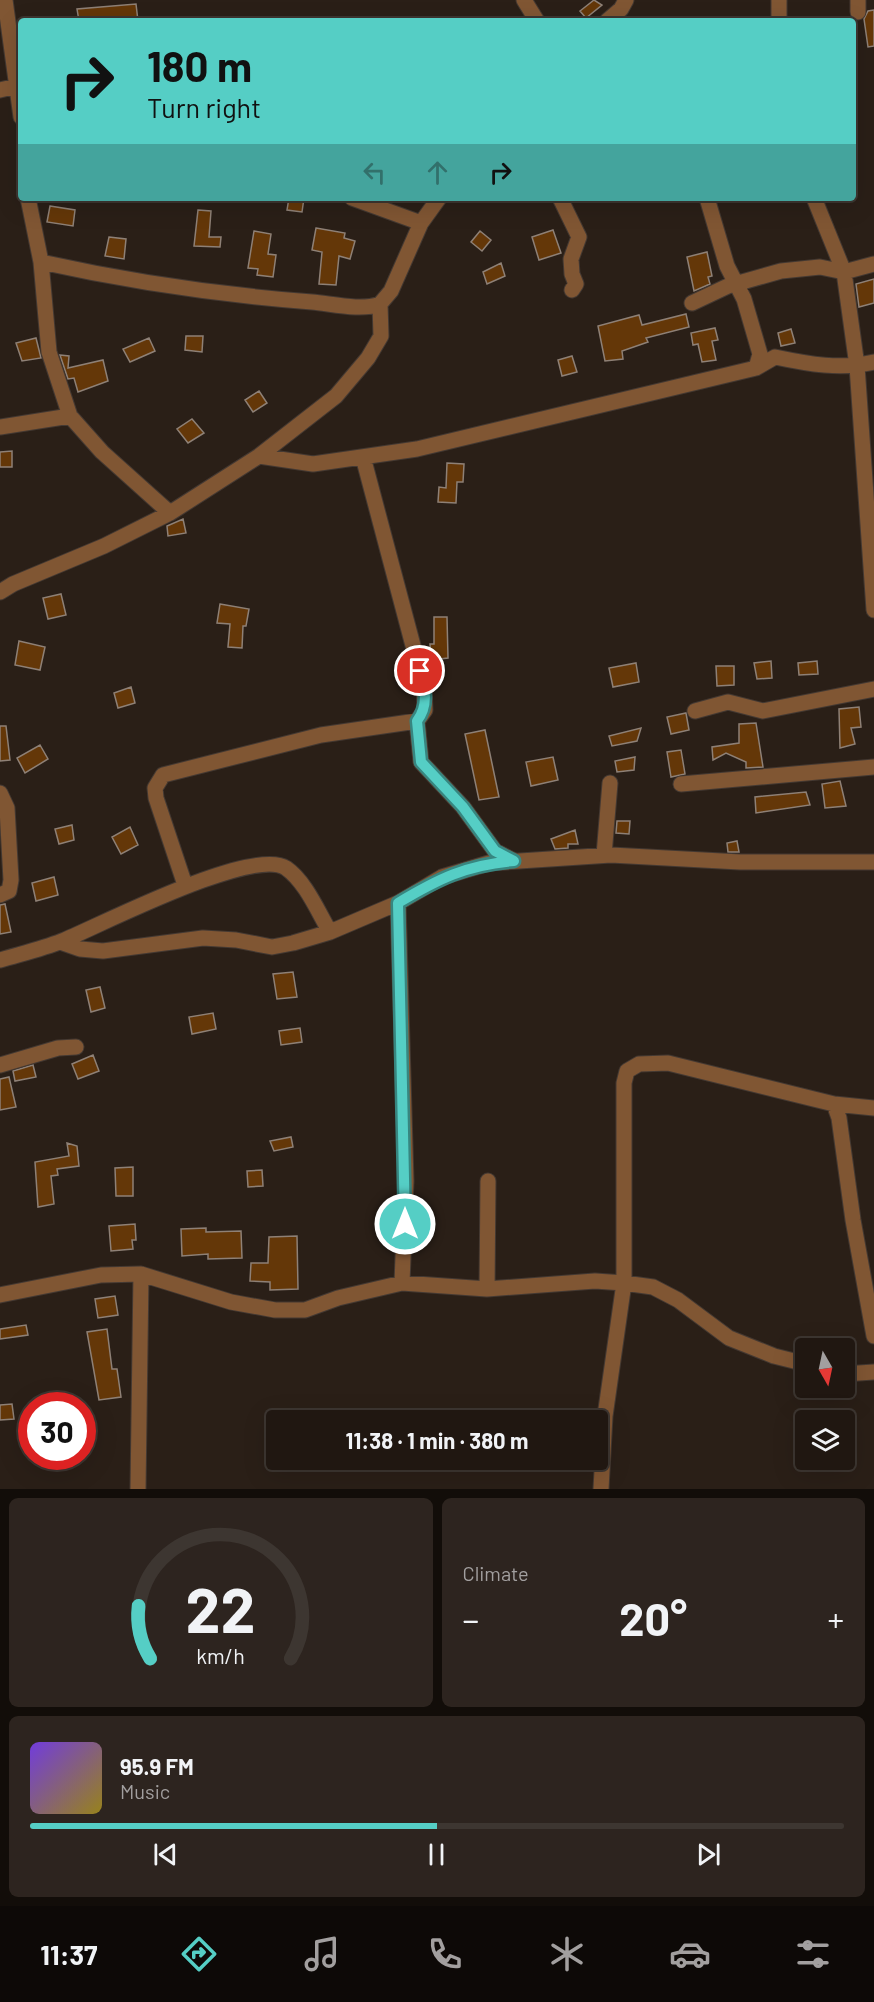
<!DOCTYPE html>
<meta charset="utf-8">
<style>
body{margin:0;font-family:Barlow,sans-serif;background:#2d241f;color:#f1f3f6;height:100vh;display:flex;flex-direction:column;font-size:22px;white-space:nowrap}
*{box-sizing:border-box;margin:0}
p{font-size:20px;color:#a29f9f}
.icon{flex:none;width:33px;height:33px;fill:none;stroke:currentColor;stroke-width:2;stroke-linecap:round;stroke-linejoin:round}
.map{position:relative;height:1489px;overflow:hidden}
.details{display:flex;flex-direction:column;gap:9px;padding:9px;background:#120d09;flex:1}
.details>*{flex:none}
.hud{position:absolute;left:18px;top:18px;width:838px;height:183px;border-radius:6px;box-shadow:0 6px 24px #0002,0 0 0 2px #3d3631;background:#55cec5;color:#111;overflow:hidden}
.needle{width:39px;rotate:171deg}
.controls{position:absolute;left:795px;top:1338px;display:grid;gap:12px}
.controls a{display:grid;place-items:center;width:60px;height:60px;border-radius:6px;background:#201711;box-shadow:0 6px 24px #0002,0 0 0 2px #3d3631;font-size:30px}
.speed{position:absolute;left:18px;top:1392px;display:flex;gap:12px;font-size:30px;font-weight:700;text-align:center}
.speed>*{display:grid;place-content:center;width:78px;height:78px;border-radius:50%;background:#201711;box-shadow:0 6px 24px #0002,0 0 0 2px #3d3631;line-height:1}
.speed .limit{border:9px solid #d22;background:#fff;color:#111}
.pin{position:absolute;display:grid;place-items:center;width:51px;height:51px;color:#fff;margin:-26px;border:3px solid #fff;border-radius:50%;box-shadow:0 2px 6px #0007}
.me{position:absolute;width:66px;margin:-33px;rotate:0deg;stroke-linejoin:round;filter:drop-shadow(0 0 4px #0008)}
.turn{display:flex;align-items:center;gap:21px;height:126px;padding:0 30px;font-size:27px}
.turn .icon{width:78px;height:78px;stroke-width:2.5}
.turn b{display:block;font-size:42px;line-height:51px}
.lanes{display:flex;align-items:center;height:57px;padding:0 30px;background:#0003;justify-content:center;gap:30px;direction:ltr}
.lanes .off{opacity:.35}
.big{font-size:45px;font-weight:700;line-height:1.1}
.details .card{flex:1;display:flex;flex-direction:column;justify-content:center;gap:9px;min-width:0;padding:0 21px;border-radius:9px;background:#2d241f}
.details .dial{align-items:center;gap:0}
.dial svg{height:156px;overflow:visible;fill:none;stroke:#3d3631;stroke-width:7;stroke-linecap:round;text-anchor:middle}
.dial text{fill:#f1f3f6;stroke:none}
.song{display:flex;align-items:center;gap:18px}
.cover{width:72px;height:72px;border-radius:9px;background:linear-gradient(135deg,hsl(260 70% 55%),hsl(50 70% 35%))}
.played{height:6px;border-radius:3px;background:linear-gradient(90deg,#55cec5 50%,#3d3631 50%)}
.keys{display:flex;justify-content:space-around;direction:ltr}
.heat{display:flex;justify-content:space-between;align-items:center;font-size:33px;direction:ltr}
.details .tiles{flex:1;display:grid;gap:9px;grid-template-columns:1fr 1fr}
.card:last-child{grid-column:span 2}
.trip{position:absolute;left:266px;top:1410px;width:342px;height:60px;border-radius:6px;background:#201711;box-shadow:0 6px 24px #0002,0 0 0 2px #3d3631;font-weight:700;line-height:60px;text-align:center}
.tabs{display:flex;height:96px;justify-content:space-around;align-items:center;background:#0d0907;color:#a29f9f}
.tabs .icon{width:42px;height:42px}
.tabs .on{color:#55cec5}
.tabs b{font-size:27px;color:#f1f3f6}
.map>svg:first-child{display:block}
.building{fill:#643708;stroke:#8e8076;stroke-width:1.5}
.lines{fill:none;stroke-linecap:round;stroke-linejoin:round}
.minor-casing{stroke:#443932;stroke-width:17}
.minor{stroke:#805633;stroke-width:15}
.route-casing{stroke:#378680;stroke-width:15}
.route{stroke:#55cec5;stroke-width:10}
</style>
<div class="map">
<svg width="874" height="1489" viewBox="0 0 874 1489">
<rect width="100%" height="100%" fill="#2a1f17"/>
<path class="building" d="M594,0L602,5L586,18L580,11Z
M136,4L138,21H79L77,9Z
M874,10V46L868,47L864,19L868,11Z
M289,198H304L302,212L287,210Z
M50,206L75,210L73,226L47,222Z
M198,210L211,211L209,237H221L220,247L194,246Z
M316,228L345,233L344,238L355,241L350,259L339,256L336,285L319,284L322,252L312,250Z
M553,230L561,253L539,260L532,237Z
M254,231L271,234L268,254L276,255L273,277L257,275L258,269L248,268Z
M480,231L491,240L482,251L471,242Z
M109,237L126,239L124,259L105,256Z
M707,252L712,276L708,277L710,284L694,291L687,257Z
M501,263L505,276L487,284L483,272Z
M874,279V303L859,307L856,284Z
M686,314L689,327L646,338L648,342L622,351L623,359L605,361L598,326L639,315L642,325Z
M715,328L718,340L712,341L716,360L702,362L698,344L693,345L691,333Z
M791,329L795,343L781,346L778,333Z
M186,336H203L202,352L185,350Z
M36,338L41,358L22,361L16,343Z
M149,338L155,351L130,362L123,349Z
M60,355L69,356L68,368L103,360L108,381L78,392L74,378L68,379Z
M572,356L577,372L562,376L558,360Z
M259,391L267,403L253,412L245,400Z
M192,419L204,433L188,443L177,429Z
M12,451V467H0V452Z
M447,463L464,464L463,482H457L456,503L438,502L439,487L446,488Z
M183,519L186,533L168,536L167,526Z
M61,594L66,615L48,619L43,598Z
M220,604L249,609L246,626H243L242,648L228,647L230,624L217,623Z
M434,617H447L448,658L431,660L430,644H434Z
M19,641L45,647L40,670L15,665Z
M771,661L772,678L757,679L754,663Z
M817,661L818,674L799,675L798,663Z
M636,663L639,682L613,687L609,668Z
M716,666H734V685L717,686Z
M131,687L135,703L118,708L114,693Z
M859,707L861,727L851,728L855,744L840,748L839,709Z
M686,713L689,730L671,734L667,717Z
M756,723L763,767L746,768V762L726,753L713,760L712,747L739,743V724Z
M0,726H6L10,760L0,761Z
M641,728L637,741L612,746L609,736Z
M485,730L499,797L479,800L465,734Z
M40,745L48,759L25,773L17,758Z
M681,750L685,774L671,777L667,752Z
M553,757L558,780L531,786L526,762Z
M635,757L634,770L617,772L615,761Z
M840,781L846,806L825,808L822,784Z
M806,792L810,805L756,813L755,797Z
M617,821H630L629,834L616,833Z
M72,825L74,840L59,844L55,829Z
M130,827L138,845L121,854L112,837Z
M575,830L578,844H568V848L555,849L551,839Z
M737,841L739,852H728L727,843Z
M54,877L58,895L36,901L32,883Z
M5,904L11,932L0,934V905Z
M293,972L297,997L277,999L273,974Z
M100,987L105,1008L91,1012L86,990Z
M213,1013L216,1029L192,1034L189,1017Z
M300,1028L302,1042L281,1045L279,1031Z
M93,1055L99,1071L78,1079L72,1064Z
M33,1065L36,1077L15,1081L13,1071Z
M9,1077L16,1107L0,1110V1079Z
M291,1137L293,1147L274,1151L270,1141Z
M67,1143L77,1146L79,1166L57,1169L58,1175L51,1176L54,1204L38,1207L35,1162L69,1156Z
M133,1167V1196H116L115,1168Z
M262,1170L263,1186L248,1187L247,1171Z
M135,1224L136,1240H132L133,1249L111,1251L109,1226Z
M206,1228V1232L241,1231L242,1258L208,1259V1254L182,1256L181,1229Z
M297,1236L298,1289L270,1290V1282L250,1281L251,1263H268L269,1237Z
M115,1296L118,1315L98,1318L95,1299Z
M26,1325L28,1335L0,1339V1329Z
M107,1329L112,1369H117L121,1397L99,1400L87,1332Z
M12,1404L14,1419L0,1420V1405Z"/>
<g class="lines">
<defs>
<path id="minor" d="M5,0L21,117
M524,0L537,21
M779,0V21
M858,0V12
M607,21L621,9L626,0
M0,90L17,86
M28,198L41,262
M352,198L421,223
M560,198L579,237L571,259L572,274L576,284L572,290
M707,198L727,266L744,299L760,354L756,368
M814,198L844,272L857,366L874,610
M692,303L728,286L781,271L820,267L844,272L874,264
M0,427L70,416
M259,456L313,464L417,449L756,368L775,357C808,364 841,370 874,362
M363,457L424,687L425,710L417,721L421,762L463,807L495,851L514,861
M170,513L102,452L70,416L49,352L41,262C131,282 221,295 312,302C333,304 361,311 380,304
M0,592L13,584L104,546L170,513L259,456L336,396L368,358L381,336L380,304L391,291L421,223L439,198
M695,711L728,702L763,711L874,689
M681,784L874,767
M0,793L7,808L11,880L9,891L0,895
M604,855L610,783
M185,885L156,798L155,788L163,775L321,735L417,721
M398,903L406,1181L402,1283
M60,942L80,949L103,951L203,938L236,940L272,947L293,943L330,932L398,903L442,877L489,863L611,855L740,862H874
M0,960C20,954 42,949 62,941C99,926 253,846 286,868C306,882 318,912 330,932
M0,1065L58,1048L76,1047
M834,1104L839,1118L853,1220L874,1336
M487,1289L488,1181
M0,1295L101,1275L141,1274L231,1302L275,1310H305L338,1298L402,1283L487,1289L595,1281L624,1283L653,1287L678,1300L729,1338L774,1356L806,1364
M844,1374L874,1372
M138,1489L141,1274
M601,1489L605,1416L624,1283V1083L627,1071L639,1064L668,1063L834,1104L874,1108"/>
</defs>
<use href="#minor" class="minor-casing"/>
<use href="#minor" class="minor"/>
</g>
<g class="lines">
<defs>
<path id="route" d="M405,1224L398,903C438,879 466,865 514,861L495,851L463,807L421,762L417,721C429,705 425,689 420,671"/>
</defs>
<use href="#route" class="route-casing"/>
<use href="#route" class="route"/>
</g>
</svg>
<div class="controls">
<a><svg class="needle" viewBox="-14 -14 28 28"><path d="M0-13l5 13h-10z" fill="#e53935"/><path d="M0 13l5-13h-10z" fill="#a29f9f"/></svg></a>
<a><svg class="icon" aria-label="layers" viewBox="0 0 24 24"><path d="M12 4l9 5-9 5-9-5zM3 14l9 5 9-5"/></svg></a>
</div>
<div class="speed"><div class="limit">30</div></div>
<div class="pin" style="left:420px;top:671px;background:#d93025"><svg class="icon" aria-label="arrive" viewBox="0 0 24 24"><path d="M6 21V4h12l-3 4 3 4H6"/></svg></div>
<svg class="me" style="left:405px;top:1224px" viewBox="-20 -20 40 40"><circle r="17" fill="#55cec5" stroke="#fff" stroke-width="3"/><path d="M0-11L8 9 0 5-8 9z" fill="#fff"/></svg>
<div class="trip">11:38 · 1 min · 380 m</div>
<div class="hud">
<div class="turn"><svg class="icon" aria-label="right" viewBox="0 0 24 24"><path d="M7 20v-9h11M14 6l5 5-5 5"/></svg><div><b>180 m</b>Turn right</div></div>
<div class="lanes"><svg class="icon off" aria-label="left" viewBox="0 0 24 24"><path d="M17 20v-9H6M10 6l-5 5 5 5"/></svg><svg class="icon off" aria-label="ahead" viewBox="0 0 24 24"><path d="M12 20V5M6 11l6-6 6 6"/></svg><svg class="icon" aria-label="right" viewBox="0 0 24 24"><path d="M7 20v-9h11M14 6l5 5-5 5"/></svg></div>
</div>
</div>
<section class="details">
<div class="tiles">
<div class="card dial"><svg viewBox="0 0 100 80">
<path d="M14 69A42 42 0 1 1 86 69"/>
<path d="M14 69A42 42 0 0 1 8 42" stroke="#55cec5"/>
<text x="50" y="56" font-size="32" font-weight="700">22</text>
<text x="50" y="72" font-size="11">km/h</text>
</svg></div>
<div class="card"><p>Climate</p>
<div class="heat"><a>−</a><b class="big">20°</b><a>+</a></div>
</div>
<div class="card">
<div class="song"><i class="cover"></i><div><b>95.9 FM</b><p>Music</p></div></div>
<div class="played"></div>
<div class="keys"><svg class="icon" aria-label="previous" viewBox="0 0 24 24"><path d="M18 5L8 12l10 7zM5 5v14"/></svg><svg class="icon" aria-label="pause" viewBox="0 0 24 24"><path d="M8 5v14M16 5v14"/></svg><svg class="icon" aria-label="next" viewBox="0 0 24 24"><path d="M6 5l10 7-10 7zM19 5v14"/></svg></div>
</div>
</div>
</section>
<nav class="tabs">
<b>11:37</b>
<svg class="icon on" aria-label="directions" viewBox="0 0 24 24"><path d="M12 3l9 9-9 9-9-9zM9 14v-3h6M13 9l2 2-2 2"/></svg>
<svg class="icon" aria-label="music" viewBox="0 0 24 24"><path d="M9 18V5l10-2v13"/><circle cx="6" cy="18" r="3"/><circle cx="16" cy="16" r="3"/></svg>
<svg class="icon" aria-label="phone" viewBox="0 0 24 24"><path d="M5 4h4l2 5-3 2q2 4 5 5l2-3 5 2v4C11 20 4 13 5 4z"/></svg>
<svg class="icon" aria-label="climate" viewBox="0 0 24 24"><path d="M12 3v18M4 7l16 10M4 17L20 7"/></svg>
<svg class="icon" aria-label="car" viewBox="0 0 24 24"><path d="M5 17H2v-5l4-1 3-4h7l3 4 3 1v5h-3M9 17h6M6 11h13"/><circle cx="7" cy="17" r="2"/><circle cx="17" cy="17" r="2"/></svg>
<svg class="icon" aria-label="filters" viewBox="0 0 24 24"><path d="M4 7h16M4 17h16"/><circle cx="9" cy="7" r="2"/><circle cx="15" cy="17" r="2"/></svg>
</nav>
